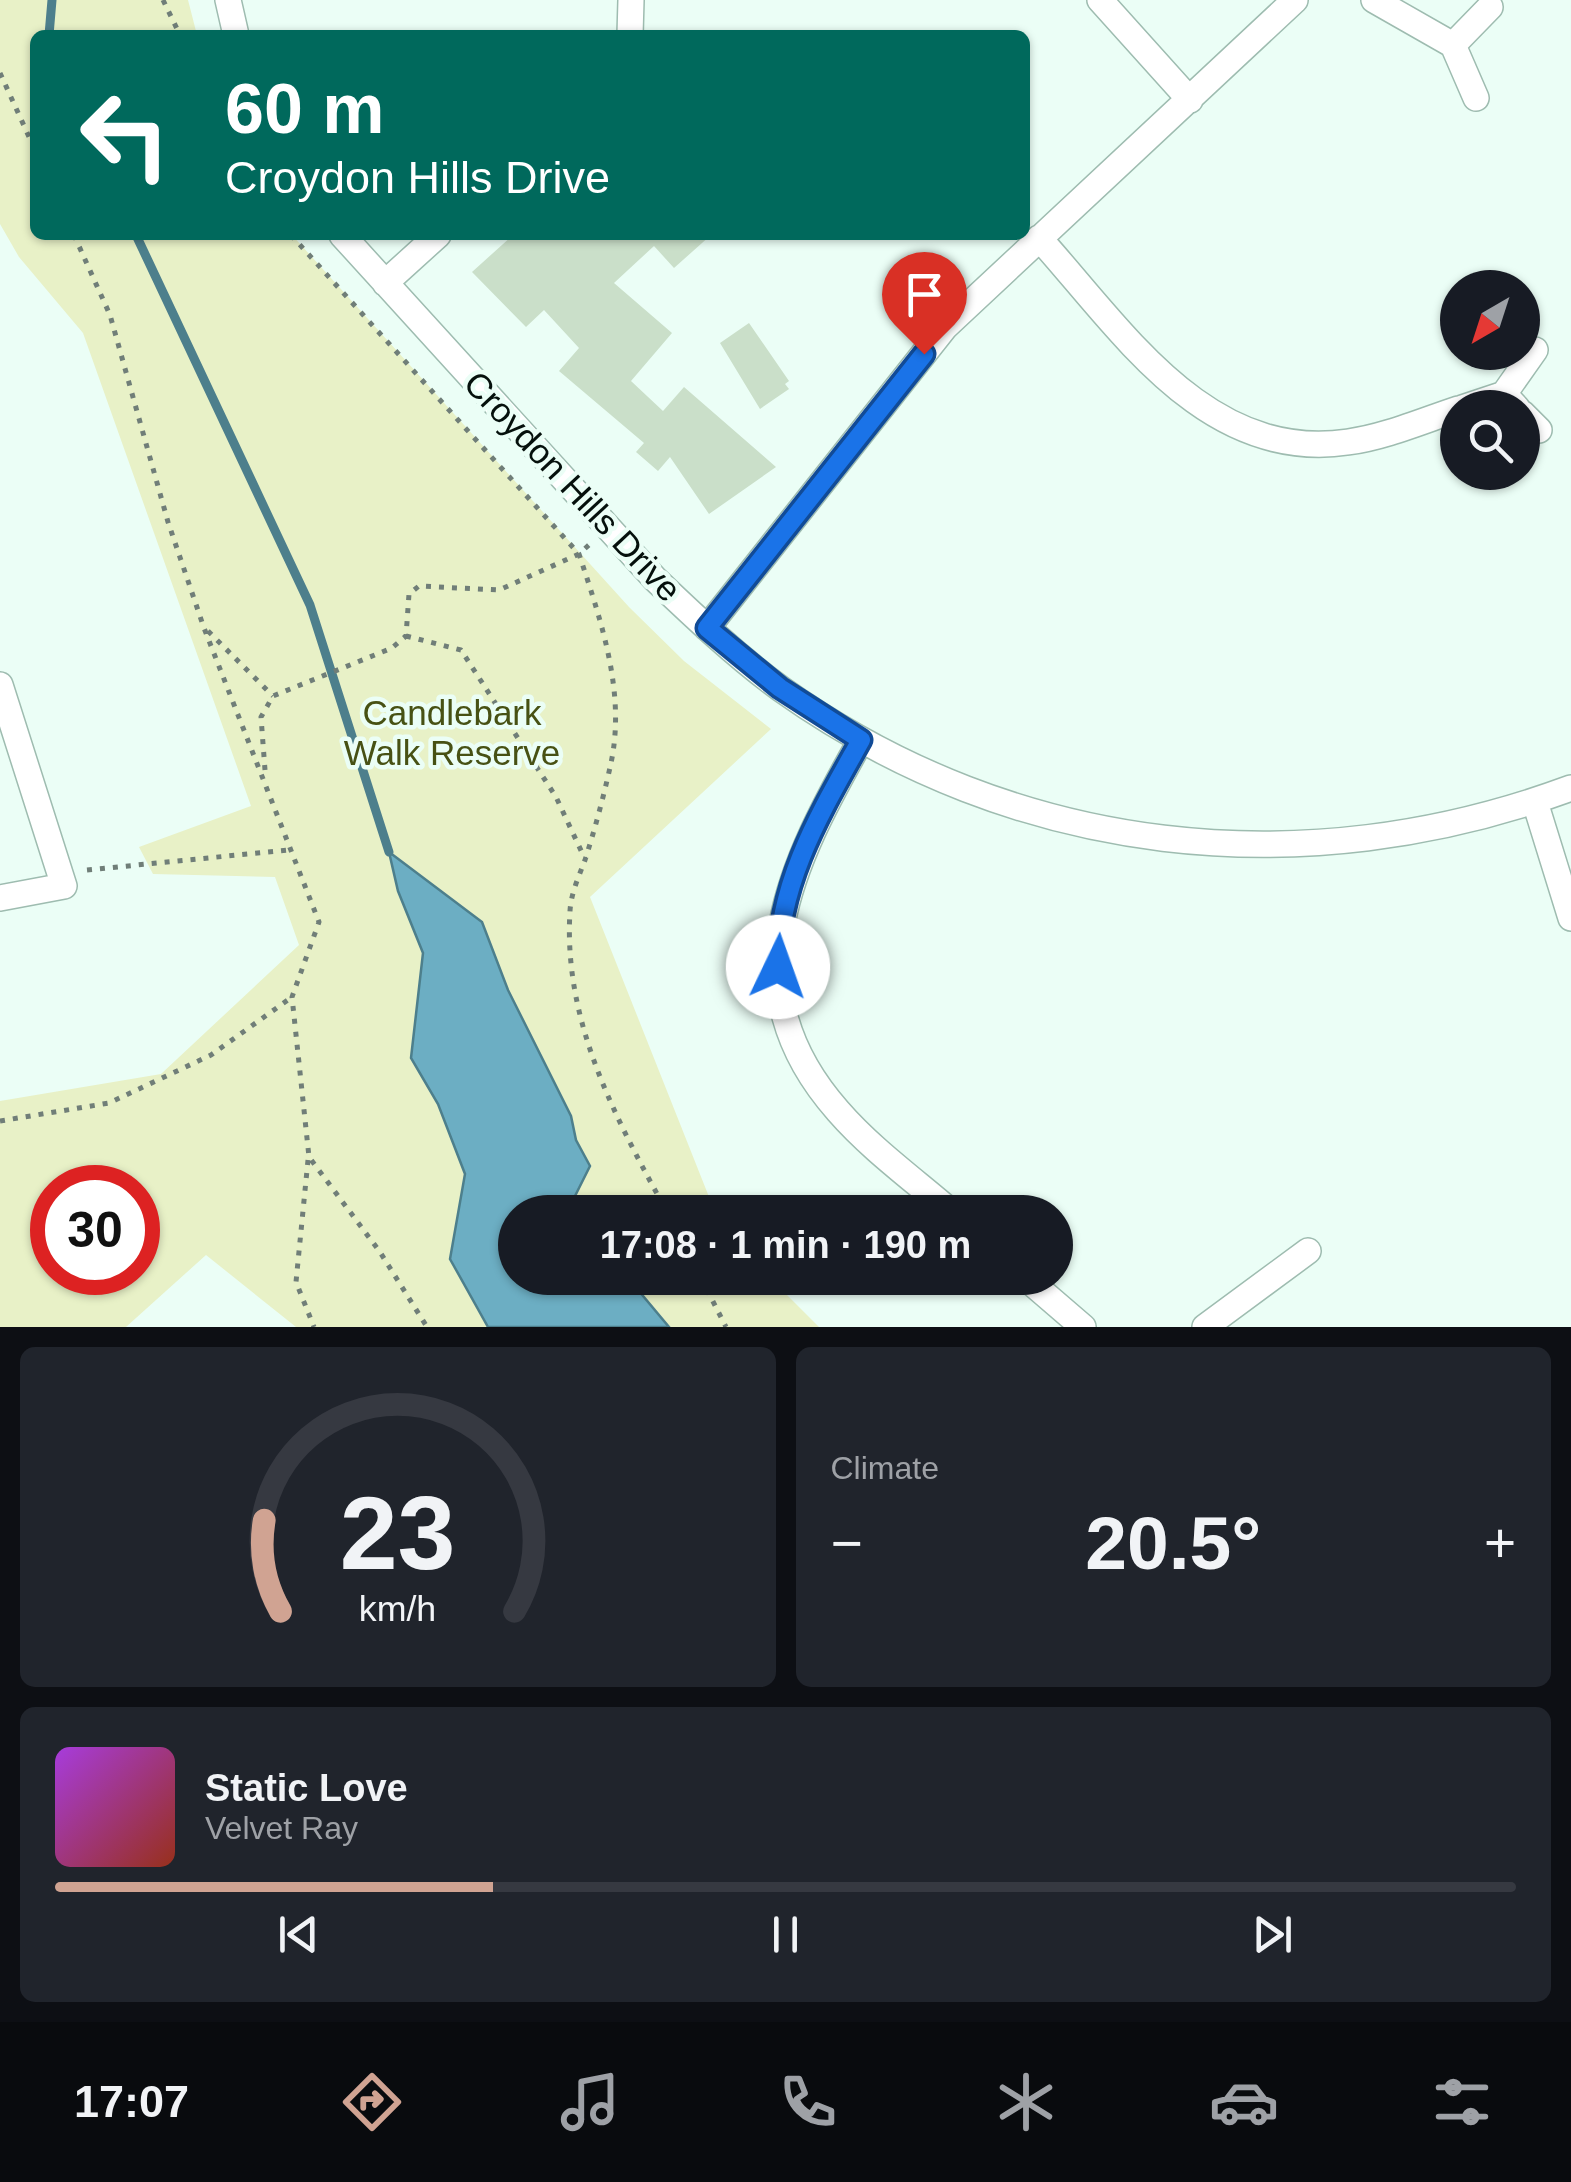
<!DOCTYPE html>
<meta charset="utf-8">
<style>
body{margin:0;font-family:Helvetica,sans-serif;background:#20242c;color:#f1f3f6;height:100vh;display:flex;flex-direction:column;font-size:38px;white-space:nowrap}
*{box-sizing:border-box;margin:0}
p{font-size:32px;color:#9ea1a6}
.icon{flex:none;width:55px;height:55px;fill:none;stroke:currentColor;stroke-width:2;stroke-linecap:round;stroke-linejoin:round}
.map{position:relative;height:1327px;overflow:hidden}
.details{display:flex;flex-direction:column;gap:20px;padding:20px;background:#0d0f14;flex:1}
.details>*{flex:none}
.guide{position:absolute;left:30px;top:30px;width:1000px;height:210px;border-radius:15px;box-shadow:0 2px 8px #0004;background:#00695c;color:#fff;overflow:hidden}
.needle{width:65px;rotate:219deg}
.controls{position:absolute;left:1440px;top:270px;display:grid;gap:20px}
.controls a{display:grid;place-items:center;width:100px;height:100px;border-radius:50%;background:#171b24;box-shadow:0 2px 8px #0004;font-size:50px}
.speed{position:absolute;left:30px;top:1165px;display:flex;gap:20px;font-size:50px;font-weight:700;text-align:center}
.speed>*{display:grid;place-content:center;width:130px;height:130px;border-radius:50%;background:#171b24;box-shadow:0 2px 8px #0004;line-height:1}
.speed .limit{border:15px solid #d22;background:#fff;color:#111}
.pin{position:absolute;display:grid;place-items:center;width:85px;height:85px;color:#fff;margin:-102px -42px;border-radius:50% 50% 50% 0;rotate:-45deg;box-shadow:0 0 10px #0007}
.pin .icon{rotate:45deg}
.me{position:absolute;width:110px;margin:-55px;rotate:3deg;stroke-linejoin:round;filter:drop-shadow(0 0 8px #0008)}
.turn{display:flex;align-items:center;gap:35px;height:210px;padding:0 30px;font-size:45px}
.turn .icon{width:130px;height:130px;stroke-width:2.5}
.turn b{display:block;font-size:70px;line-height:85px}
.big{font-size:75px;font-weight:800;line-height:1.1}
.details .widget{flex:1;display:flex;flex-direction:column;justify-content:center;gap:15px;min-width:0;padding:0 35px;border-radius:15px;background:#20242c}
.details .dial{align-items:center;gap:0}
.dial svg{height:260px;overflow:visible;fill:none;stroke:#363941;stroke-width:7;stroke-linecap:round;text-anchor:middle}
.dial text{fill:#f1f3f6;stroke:none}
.song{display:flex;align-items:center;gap:30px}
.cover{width:120px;height:120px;border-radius:15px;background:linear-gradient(135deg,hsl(280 70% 55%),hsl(10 70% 35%))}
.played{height:10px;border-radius:5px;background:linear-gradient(90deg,#d0a392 30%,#363941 30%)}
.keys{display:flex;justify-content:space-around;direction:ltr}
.heat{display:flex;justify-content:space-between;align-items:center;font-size:55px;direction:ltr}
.details .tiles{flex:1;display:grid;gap:20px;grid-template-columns:1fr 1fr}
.widget:last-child{grid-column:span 2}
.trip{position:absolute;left:498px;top:1195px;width:575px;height:100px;border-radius:50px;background:#171b24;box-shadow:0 2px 8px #0004;font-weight:800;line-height:100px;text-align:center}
.dock{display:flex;height:160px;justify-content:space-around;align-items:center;background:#090b0e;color:#9ea1a6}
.dock .icon{width:70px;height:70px}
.dock .on{color:#d0a392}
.dock b{font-size:45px;color:#f1f3f6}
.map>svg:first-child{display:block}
.green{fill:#e8f1c7;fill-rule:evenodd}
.water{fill:#6caec3;stroke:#4d7f8c;stroke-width:2.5}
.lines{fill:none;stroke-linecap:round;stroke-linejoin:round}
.stream{stroke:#4d7f8c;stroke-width:9}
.building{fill:#cadfc9}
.minor-casing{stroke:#9ebcb0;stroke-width:28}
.path{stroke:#707e78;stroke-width:5;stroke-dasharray:5 8;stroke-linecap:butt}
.minor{stroke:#fff;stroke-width:25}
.route-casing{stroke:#114b97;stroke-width:25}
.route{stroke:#1a73e8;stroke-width:18}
.labels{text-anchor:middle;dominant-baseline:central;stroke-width:9;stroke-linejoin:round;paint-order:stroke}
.street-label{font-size:35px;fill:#05100c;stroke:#ebfef6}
.park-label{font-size:35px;fill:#475114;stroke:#ebfef6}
</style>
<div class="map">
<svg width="1571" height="1327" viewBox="0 0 1571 1327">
<rect width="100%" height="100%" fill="#ebfef6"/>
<path class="green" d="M0,0H188L197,35H35V235H292L629,607L684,661L771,729L590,897L715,1212H515V1278H770L819,1327H296L206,1255L126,1327H0V1101L161,1074L299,945L275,877L153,874L139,847L251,806L83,333L19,257L0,224ZM52,1188H138V1272H52Z"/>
<path class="water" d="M389,852L482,922L508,990L571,1116L576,1140L590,1166L567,1212H515V1278H628L669,1327H488L450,1259L465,1174L438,1104L411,1058L423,953L398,891Z"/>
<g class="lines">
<path class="stream" d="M49,35L52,0
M136,235L310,605L389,852"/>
</g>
<path class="building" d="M513,235H711L674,268L654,246L614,283L672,333L631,381L663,411L684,387L776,467L709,514L670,457L658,471L636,452L644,443L559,371L579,348L544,310L526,327L472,272Z
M749,323L789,381L785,384L789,389L760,409L720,343Z"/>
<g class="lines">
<defs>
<path id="minor" d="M228,0L236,35
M1100,0L1190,100
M1374,0L1453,45
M630,35L631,0
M1476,98L1453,45L1490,7
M342,235L655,579C696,618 736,656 781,689C1016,856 1303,887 1571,788
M1039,238C1122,330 1206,463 1348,442C1385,437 1422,421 1458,409
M385,283L438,235
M1462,408L1504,394
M1517,408L1504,394L1535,350
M1522,413L1539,430
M707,628L945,327L1295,0
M0,685L64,886L0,898
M861,740C792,863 727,985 838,1111C871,1149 914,1180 951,1212
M1535,802L1571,918
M1026,1278L1083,1327
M1205,1327L1308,1251"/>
</defs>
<use href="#minor" class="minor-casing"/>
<path class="path" d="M163,0L180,35
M0,73L35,150
M74,235L110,315L168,522L204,628L319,922L292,997L309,1157L380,1252L427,1327
M291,235L579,554C601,621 626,692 611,763C604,795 595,829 585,860C579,876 571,893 570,911C563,1022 616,1119 667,1212
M208,631L273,696
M406,636L461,650L556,797L585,859
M265,770L261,717L273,696L392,648L406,636L409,594L419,586L499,590L579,554L591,543
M87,870L288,850
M0,1121L109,1103L211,1055L292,997
M308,1160L296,1282L314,1327
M701,1278L726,1327"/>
<use href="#minor" class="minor"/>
</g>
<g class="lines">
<defs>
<path id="route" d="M778,967C778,882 821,812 861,740L780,688L707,628L924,354"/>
</defs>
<use href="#route" class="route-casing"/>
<use href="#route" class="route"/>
</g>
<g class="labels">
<g class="street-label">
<text transform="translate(573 486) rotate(47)">Croydon Hills Drive</text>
</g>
<g class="park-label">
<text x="452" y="712">Candlebark<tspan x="452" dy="40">Walk Reserve</tspan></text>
</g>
</g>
</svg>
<div class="controls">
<a><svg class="needle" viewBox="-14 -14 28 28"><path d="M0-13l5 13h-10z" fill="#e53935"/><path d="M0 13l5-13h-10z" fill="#9ea1a6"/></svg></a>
<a><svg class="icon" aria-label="search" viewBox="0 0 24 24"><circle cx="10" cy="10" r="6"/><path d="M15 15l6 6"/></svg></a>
</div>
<div class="speed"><div class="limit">30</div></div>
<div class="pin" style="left:924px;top:354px;background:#d93025"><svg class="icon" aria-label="arrive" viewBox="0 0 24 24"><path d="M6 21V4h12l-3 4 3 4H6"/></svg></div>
<svg class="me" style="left:778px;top:967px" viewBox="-20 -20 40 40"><circle r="19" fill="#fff"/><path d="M0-13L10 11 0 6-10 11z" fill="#1a73e8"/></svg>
<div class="trip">17:08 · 1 min · 190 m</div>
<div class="guide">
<div class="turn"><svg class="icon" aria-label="left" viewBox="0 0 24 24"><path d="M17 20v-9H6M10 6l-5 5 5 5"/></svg><div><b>60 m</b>Croydon Hills Drive</div></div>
</div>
</div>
<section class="details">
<div class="tiles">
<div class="widget dial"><svg viewBox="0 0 100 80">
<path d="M14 69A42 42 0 1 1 86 69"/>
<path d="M14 69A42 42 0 0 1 9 41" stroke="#d0a392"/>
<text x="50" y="56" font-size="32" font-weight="700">23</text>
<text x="50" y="72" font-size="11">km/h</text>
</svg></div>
<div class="widget"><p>Climate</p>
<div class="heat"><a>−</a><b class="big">20.5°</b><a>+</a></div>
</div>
<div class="widget">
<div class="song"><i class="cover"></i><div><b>Static Love</b><p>Velvet Ray</p></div></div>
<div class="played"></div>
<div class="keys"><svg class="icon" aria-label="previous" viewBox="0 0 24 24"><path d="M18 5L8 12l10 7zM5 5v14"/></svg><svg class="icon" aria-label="pause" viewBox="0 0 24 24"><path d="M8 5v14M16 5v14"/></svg><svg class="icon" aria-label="next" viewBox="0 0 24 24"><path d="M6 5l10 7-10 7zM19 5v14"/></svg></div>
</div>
</div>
</section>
<nav class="dock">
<b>17:07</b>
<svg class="icon on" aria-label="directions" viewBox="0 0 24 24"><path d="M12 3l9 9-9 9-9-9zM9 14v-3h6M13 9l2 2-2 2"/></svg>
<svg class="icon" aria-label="music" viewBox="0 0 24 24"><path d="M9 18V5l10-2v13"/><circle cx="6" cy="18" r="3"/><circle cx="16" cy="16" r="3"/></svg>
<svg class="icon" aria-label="phone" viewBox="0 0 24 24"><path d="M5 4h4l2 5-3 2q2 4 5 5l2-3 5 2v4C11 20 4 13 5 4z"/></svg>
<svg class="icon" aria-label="climate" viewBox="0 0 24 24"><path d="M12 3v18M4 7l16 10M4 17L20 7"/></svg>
<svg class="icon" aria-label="car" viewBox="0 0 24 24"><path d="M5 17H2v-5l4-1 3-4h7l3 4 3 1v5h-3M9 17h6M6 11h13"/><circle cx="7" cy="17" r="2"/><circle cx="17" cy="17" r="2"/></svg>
<svg class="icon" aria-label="filters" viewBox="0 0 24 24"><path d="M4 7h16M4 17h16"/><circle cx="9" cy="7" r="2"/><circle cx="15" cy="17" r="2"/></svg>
</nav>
